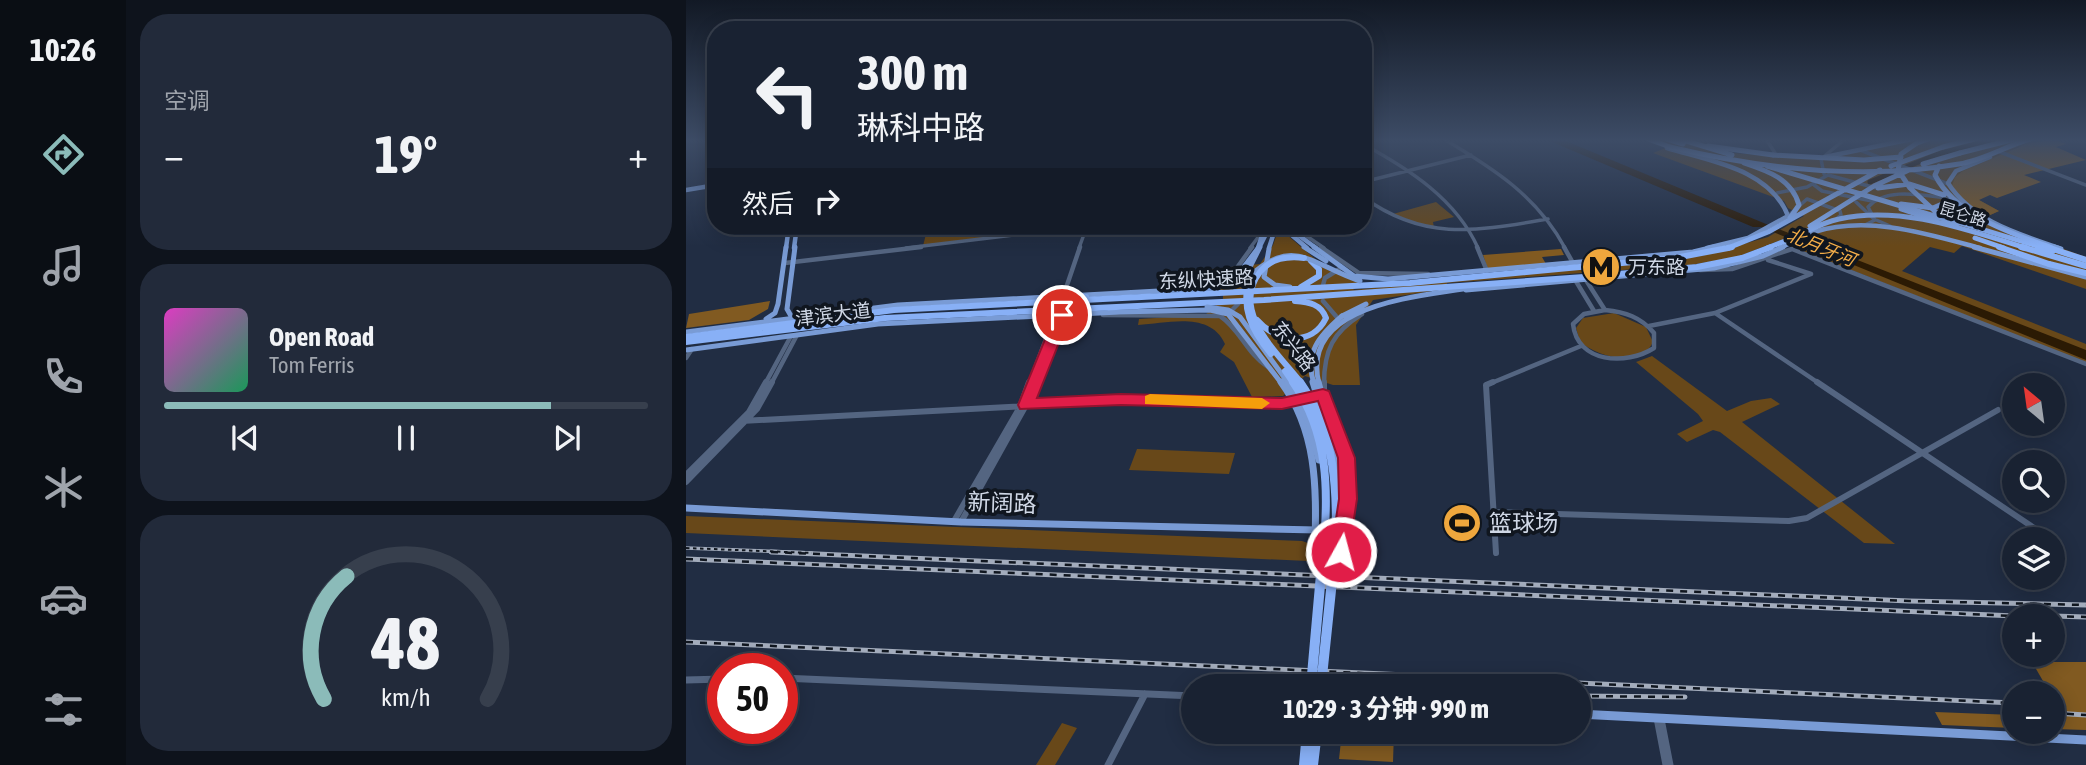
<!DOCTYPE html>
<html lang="zh">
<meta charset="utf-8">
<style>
body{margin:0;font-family:"Asap Condensed","Noto Sans SC",sans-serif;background:#222a3a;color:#f1f3f6;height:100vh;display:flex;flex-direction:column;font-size:26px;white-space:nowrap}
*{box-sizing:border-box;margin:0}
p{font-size:23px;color:#9fa4ac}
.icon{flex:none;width:38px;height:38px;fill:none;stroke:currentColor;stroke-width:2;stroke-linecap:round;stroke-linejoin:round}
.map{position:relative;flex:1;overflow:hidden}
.sheet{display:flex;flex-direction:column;gap:14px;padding:14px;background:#0e131c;width:560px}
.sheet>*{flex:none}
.banner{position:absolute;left:21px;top:21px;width:665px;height:214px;border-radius:28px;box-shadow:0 4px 18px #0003,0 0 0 2px #373f4d;background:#192232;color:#f1f3f6;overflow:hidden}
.needle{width:46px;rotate:331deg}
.controls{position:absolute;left:1316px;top:373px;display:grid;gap:14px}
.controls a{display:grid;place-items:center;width:63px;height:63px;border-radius:50%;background:#192232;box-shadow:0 4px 18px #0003,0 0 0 2px #373f4d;font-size:35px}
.speed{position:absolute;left:21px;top:653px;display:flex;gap:14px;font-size:35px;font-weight:700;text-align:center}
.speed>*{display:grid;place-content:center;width:91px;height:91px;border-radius:50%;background:#192232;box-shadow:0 4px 18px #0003,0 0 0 2px #373f4d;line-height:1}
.speed .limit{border:10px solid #d22;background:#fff;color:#111}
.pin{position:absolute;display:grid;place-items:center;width:60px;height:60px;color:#fff;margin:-30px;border:4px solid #fff;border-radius:50%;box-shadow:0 2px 7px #0007}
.me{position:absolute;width:77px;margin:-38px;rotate:7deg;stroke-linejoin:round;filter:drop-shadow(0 0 5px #0008)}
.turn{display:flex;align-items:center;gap:24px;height:147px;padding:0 35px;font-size:32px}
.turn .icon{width:91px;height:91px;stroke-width:2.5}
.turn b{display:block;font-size:49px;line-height:60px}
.then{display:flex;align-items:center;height:66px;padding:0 35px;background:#0003;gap:14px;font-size:26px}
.big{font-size:52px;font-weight:700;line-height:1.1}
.sheet .widget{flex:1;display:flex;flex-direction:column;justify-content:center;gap:10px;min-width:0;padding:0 24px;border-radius:28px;background:#222a3a}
.sheet .dial{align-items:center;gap:0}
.dial svg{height:182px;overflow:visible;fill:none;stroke:#373f4d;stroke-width:7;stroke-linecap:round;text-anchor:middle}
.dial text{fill:#f1f3f6;stroke:none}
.song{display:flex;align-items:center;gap:21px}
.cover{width:84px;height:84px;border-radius:10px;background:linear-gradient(135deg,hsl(310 70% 55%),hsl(150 70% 35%))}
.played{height:7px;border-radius:4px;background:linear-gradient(90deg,#8bbbb9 80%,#373f4d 80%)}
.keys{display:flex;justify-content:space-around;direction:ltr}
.heat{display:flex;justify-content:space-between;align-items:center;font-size:38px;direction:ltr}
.trip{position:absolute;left:495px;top:674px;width:410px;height:70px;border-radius:35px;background:#192232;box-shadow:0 4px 18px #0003,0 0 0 2px #373f4d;font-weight:700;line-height:70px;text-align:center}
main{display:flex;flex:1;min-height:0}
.menu{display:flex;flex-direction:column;width:126px;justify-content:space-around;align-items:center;background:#0a0e14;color:#9fa4ac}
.menu .icon{width:49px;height:49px}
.menu .current{color:#8bbbb9}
.menu b{font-size:32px;color:#f1f3f6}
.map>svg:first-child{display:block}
.green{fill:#684819}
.forest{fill:#815a21}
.water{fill:#2b1a04}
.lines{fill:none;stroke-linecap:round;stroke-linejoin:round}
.river{stroke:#2b1a04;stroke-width:5}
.minor-far3{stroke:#546581;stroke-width:3.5}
.minor-far2{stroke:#546581;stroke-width:4.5}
.minor-far1{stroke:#546581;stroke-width:6}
.minor{stroke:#546581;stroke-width:7}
.major-far3{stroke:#799bd5;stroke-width:4.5}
.major-far2{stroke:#799bd5;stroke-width:5}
.major-far1{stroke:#799bd5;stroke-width:7}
.major{stroke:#799bd5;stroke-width:9}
.highway-far2{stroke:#88b0f6;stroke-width:5}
.highway-far1{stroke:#88b0f6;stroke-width:6}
.highway{stroke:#88b0f6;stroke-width:10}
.rail-far1-casing{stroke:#a3acbc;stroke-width:3.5}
.rail-casing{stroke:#a3acbc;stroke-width:5}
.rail-far1{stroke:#10161f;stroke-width:2;stroke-dasharray:3.5;stroke-linecap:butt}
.rail{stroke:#10161f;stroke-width:2.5;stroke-dasharray:7;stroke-linecap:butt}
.major-bridge-far2{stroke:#799bd5;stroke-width:4.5}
.major-bridge-far1{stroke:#799bd5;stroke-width:5}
.major-bridge{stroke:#799bd5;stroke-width:7}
.highway-bridge-far3{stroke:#88b0f6;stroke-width:5}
.highway-bridge-far2{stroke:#88b0f6;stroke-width:6}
.highway-bridge-far1{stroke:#88b0f6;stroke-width:8}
.highway-bridge{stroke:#88b0f6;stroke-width:10}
.route{fill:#e11d48;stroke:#92132f;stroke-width:2}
.slow{fill:#f59e0b}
.labels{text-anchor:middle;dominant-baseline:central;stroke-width:7;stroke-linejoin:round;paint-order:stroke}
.far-street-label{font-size:16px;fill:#d0d8e6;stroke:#10161f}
.far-water-label{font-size:18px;font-style:italic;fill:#f4ae49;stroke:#10161f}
.poi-label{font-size:19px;fill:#d0d8e6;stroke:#10161f;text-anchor:start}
.street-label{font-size:19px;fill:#d0d8e6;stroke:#10161f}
.near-street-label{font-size:23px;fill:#d0d8e6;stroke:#10161f}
.near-poi-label{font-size:23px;fill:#d0d8e6;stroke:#10161f;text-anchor:start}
</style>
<main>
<nav class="menu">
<b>10:26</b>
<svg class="icon current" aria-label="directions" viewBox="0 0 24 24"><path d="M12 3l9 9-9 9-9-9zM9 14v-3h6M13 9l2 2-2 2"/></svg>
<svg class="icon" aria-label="music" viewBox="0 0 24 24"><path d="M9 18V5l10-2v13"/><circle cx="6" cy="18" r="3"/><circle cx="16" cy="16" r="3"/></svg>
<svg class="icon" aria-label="phone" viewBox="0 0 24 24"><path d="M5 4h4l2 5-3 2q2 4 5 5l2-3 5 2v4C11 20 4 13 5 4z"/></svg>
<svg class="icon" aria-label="climate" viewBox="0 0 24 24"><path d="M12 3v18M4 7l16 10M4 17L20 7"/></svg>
<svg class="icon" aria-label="car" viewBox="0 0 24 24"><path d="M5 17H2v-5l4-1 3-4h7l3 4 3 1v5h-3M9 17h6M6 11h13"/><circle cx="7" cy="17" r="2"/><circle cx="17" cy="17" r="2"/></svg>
<svg class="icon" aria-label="filters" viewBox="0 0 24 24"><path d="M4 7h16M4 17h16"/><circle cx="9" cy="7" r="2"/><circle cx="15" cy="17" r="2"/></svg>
</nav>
<section class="sheet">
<div class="widget"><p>空调</p>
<div class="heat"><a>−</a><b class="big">19°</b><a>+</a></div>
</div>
<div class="widget">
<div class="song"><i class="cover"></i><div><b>Open Road</b><p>Tom Ferris</p></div></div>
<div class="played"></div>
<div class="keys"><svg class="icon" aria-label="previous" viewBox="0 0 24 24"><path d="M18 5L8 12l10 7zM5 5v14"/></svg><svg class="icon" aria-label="pause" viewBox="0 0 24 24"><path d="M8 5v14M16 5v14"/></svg><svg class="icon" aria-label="next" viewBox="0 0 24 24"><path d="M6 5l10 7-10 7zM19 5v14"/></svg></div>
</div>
<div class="widget dial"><svg viewBox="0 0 100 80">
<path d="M14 69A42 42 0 1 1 86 69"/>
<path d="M14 69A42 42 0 0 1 24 15" stroke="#8bbbb9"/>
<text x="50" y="56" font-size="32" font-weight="700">48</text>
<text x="50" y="72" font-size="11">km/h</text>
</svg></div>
</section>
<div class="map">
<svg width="1400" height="765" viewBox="0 0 1400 765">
<rect width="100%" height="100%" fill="#212d43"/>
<path class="green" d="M964,139H1001L1047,153L1134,159L1234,139H1363L1332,147L1269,177L1293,200L1313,211L1295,219L1400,257V289L1276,246L1268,253L1244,247L1216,271L1400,344V363L1092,241L1051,257L1004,265L761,283L760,289L687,300L670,325L674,385H647L619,376L597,396L566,397L548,362L534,352L539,344C524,311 483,323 452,325L453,319L519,315L537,299V291L524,282L485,287L488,273L574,264L587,245L593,228L642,270L676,283L667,290L1015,256L1082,237L1118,216L1102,208L1098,201L967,153L982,147Z
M750,202L768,217L747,222L748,228L723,223L707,214Z
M242,226H334L332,236L237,246Z
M928,313L960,327L967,342C955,369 912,357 894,342L890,328L897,318Z
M966,356L1041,411L1065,401L1085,398L1094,404L1056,422L1209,544L1178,543L1034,432L1027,430L1001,442L991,434L1017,421L1012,414L950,362Z
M451,449H452L549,453L543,474L443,470Z
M0,516L616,541L625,544L622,561L0,533Z
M376,723L391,728L369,765H350Z"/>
<path class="forest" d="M1367,139L1380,144L1370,147L1400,160L1338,175L1355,182L1311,198L1304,195L1293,200L1313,211L1302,216L1278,201L1266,186L1269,177L1277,171L1340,144Z
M875,249L878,255L856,257L860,264L802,270L797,255Z
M84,301L82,309L63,320L0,328L3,314Z
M1346,662H1400V730L1367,729V716H1377L1367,693H1364Z
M1249,712L1328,715V728L1256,725Z
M656,732H708L707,762L653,759Z"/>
<path class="water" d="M859,139H875L1080,224L1400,350V360L1075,227H1067Z"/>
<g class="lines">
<path class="river" d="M1184,182L1252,154L1309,139"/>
<path class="minor-far3" d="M758,139C808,169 851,196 879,248
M1080,139L1089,153
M677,144C723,169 770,199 792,248
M1174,150L1262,184
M1314,152L1400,185
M1138,174L1135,159L1159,139
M677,182L785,155
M1127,184L1136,191L1186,201
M1091,193L1121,187L1142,175L1190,188
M677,197C739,242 791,231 862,219
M1170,202L1188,219L1204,226
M1102,216L1121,199L1154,211L1155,215L1150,219
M1179,225L1189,220L1182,207C1202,185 1242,197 1269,199
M606,226L638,248
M579,232L602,228
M220,248L404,226
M393,248L401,226
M564,248L573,236L574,226"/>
<path class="minor-far2" d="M635,247L673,273L742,274
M791,247L801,271
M878,247L887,263
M1082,260L1125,274
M99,263L235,247
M1014,270L1046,269L1106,249L1400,364
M545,276L566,247
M898,277L919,310
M888,278L908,311
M637,285L639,278L655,268
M487,289L536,281
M372,295L379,291L394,247
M637,301L655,322
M919,310C939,312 955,317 968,333V348C940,366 891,363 887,324L898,314Z
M1029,313L1134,384
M542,314L552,304
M417,315L534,316C554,329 561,354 582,367
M963,326L1029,313L1125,274
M0,358L6,349
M79,384L105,336
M85,384L111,335
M343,384L369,315
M348,384L376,315
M638,384C638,350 647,332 676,314
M803,384L895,346"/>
<path class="minor-far1" d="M638,382V396
M807,382L800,385L810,553
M1131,382L1357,534
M55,421L436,401L610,405
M0,475L63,412L80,382
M0,482L71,409L86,382
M808,512L1103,521L1121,518L1312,410
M268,521L334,407L343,382
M275,522L339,407L349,382"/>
<path class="minor" d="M96,678L508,696
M0,680L37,679
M971,718L980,765
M975,719L984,765
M422,765L459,694"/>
<path class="major-far3" d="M981,148C1024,161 1084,169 1102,216L1062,238L1021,248
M1139,157L1226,139
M1304,157L1270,171L1262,183C1286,221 1333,234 1373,248
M0,190L30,185
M600,226L630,248
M100,248L103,226
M108,248L111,226
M572,248L579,226
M1094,248C1105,243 1117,236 1128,232C1182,215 1242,234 1294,248"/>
<path class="major-far2" d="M628,247L668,276L702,279L1007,252L1028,247
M1288,247L1400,277
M1368,247L1375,249
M583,249L578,277L589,285L604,287
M780,290L1028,268L1077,256L1097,247
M430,312L524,310L542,314L596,384
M105,316L101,309L109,247
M656,316L680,304
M80,319L89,313L92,304L100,247
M0,332L212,305L528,288L554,272L573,247
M0,350L192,324L433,312
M633,384C613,304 731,297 783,288"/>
<path class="major-far1" d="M595,382C633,434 630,492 629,553H655C660,517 668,480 656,444C650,423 637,404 632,382
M0,508L275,522L631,530"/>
<path class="major" d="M629,552H655
M892,714L1400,740"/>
<path class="highway-far2" d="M962,139L984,147
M1231,143L1242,139
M1022,146L1087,155
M1257,147L1288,139
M1274,153L1329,139
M1215,204L1247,208L1263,201
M1215,209L1251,221
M1268,221L1358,248
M1336,247L1340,248"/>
<path class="highway-far1" d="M1336,247L1400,266
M1352,247L1367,251
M1363,264L1400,273
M615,287L633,276V269L625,261
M387,295L400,297
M571,320C590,342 626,347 640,318C635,304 623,302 609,301
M0,337L208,310L724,283L989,258L1042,248
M0,342L199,318L578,300L898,277L1011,267L1056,258"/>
<path class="highway" d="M618,765L621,732
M627,765L631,732"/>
<defs>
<path id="rail-far1" d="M0,548L126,553"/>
<path id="rail" d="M85,552L1223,601L1400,605
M0,559L1329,616
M1367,616L1400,617
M0,642L1328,703
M892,696L999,697
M1367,713L1400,715"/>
</defs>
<use href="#rail-far1" class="rail-far1-casing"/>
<use href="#rail" class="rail-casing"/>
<use href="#rail-far1" class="rail-far1"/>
<use href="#rail" class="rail"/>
<path class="major-bridge-far2" d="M595,226L621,248
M573,248L584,226
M583,248L590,226"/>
<path class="major-bridge-far1" d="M618,247L640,261
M564,276C608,235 627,266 674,281
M545,285L565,265L574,247
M521,307L542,310L554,317L603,384
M628,384C618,353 633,336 656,316"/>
<path class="major-bridge" d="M602,382L623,422L633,460
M627,382C641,429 662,469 652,519"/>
<path class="highway-bridge-far3" d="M981,139L997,144
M994,139L1046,155
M1231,143L1215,154L1212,170L1224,188L1255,217
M984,147C1076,169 1179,180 1273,164C1298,160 1320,146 1344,139
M1087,155L1178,160L1215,157
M1058,163C1082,171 1106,179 1113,205L1104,218
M1237,164L1274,153
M1081,166L1272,223
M1205,166L1257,147
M1253,166L1249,175C1270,216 1325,233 1366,248
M1192,188L1223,184L1258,195
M1124,226L1188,186L1223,170
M1289,238L1318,248
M1097,242C1116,235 1133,223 1153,219C1215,205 1281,230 1340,248
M1042,248L1082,232L1194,170
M1081,248L1099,241"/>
<path class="highway-bridge-far2" d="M1313,247L1363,264
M1335,247L1340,248
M1361,247L1400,260
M1042,248L1046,247
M1056,258L1085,247
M564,276C554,307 565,330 585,354
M599,371L608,384
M616,384C594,355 543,312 574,272C585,258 602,256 618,258"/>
<path class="highway-bridge-far1" d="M607,382C643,434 643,493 637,553
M614,382C650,433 652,494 649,553"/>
<path class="highway-bridge" d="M625,686L637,552
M635,686L649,552"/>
</g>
<linearGradient id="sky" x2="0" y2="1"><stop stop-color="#121925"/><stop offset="0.57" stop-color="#3d4c66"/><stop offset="1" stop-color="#3d4c66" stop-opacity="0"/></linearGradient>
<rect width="1400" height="246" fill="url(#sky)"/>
<path class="route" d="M376,310L384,315L351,398L435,394L596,398L637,389L643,391L669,458L671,499L662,558H648L645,552L653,499L652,458L632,401L596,409L435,405L334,409L332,405L369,315Z"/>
<path class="slow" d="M464,394L576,398L584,403L576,409L459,404V396Z"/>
<defs>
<symbol id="metro-disc" viewBox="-11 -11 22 22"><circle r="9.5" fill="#efa73d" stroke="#10161f"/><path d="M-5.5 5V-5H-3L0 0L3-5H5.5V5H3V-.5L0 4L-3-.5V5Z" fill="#111"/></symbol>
<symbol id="stadium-disc" viewBox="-11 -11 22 22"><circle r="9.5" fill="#efa73d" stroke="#10161f"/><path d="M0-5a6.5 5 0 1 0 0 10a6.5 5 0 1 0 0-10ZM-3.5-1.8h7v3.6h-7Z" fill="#111"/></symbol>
</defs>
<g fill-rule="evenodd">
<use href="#metro-disc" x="893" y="245" width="44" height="44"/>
<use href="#stadium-disc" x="754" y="501" width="44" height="44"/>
</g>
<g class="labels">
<g class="far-street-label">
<text transform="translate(1277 214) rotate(17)">昆仑路</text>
</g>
<g class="far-water-label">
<text transform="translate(1135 247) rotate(22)">北月牙河</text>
</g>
<g class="poi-label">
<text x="942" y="267">万东路</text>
</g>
<g class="street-label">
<text transform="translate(520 279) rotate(-3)">东纵快速路</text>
<text transform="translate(147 314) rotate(-7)">津滨大道</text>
<text transform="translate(608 346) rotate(52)">东兴路</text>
</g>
<g class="near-street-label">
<text transform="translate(316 503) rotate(2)">新阔路</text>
</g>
<g class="near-poi-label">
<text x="803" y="523">篮球场</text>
</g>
</g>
</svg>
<div class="controls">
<a><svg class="needle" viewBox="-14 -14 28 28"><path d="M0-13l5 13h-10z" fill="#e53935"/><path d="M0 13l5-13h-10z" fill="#9fa4ac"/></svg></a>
<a><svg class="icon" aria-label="search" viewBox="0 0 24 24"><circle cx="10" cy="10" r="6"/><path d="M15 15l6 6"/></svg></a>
<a><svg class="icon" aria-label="layers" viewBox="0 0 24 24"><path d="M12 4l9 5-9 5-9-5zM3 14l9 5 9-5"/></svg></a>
<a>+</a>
<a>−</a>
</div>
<div class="speed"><div class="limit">50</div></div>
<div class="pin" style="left:376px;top:315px;background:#d93025"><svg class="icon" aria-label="arrive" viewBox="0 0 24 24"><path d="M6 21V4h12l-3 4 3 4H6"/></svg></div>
<svg class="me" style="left:655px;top:552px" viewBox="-20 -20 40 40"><circle r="17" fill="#e11d48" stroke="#fff" stroke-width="3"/><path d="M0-11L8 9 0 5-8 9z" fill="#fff"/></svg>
<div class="trip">10:29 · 3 分钟 · 990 m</div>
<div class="banner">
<div class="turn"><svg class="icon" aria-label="left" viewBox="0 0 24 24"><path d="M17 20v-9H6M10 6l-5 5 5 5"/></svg><div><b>300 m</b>琳科中路</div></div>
<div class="then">然后<svg class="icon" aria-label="right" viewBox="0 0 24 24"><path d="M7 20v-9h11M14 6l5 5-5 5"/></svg></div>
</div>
</div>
</main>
